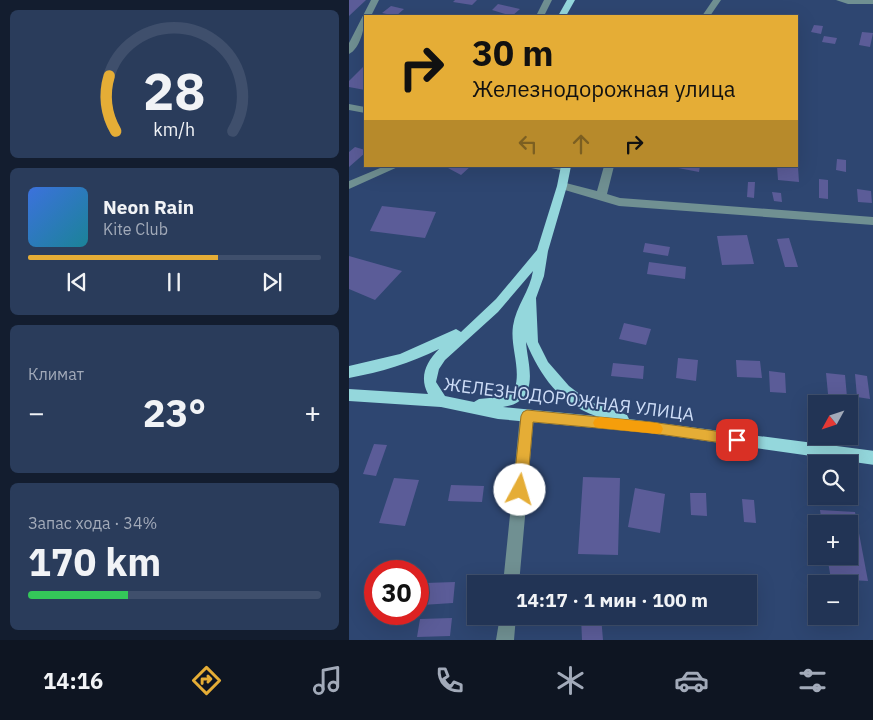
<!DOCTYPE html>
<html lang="ru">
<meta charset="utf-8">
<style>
body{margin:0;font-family:"IBM Plex Sans",sans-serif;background:#2a3c5b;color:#f1f3f6;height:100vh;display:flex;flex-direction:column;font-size:19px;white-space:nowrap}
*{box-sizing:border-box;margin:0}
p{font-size:16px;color:#a2aab9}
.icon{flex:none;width:28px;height:28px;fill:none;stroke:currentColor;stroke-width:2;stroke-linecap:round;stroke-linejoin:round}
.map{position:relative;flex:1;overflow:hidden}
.drawer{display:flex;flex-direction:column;gap:10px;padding:10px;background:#131d2f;width:349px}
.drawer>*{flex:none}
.banner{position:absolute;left:15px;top:15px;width:434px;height:152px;border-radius:0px;box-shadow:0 5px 20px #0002,0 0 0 1px #3f4f6c;background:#e5ad36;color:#111;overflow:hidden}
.needle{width:32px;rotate:230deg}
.controls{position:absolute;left:459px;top:395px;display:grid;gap:10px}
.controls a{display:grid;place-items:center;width:50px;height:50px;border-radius:0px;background:#223455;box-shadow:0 5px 20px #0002,0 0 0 1px #3f4f6c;font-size:25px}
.speed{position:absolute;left:15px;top:560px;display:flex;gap:10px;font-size:25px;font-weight:700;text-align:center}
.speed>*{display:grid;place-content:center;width:65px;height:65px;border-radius:50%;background:#223455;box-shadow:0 5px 20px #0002,0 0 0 1px #3f4f6c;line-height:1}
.speed .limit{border:8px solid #d22;background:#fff;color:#111}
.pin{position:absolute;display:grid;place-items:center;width:42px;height:42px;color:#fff;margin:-21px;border-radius:10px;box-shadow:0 2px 8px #0006}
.me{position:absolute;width:55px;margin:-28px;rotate:6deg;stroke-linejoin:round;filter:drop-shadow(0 0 4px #0008)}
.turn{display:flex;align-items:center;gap:18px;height:105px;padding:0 25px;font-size:22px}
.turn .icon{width:65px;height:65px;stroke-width:2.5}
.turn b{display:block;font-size:35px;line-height:42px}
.lanes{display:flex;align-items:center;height:48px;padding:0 25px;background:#0003;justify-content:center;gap:25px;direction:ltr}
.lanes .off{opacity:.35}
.big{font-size:38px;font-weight:700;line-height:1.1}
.drawer .widget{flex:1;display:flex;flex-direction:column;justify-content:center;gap:8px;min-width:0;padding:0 18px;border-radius:8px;background:#2a3c5b}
.drawer .dial{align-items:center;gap:0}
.dial svg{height:130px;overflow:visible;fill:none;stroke:#3f4f6c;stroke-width:7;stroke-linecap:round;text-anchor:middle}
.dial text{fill:#f1f3f6;stroke:none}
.song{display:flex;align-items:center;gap:15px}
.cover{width:60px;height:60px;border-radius:8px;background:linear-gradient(135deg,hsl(220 70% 55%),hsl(190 70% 35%))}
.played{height:5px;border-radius:2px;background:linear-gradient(90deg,#e5ad36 65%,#3f4f6c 65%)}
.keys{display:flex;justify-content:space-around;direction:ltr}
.heat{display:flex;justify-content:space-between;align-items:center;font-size:28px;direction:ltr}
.charge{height:8px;border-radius:4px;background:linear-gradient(90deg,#34c759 34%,#3f4f6c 0)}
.trip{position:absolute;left:118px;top:575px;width:290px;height:50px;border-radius:0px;background:#223455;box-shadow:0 5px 20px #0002,0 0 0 1px #3f4f6c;font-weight:700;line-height:50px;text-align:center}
.dock{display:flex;height:80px;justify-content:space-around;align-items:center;background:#0e1522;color:#a2aab9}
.dock .icon{width:35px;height:35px}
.dock .active{color:#e5ad36}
.dock b{font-size:22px;color:#f1f3f6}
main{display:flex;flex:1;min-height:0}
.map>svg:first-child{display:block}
.building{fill:#5b5c98}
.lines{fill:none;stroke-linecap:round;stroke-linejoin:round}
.minor{fill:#709092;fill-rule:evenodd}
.major{fill:#94d7dc;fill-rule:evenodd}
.route{fill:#e5ad36;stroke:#957023}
.slow{fill:#f59e0b}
.labels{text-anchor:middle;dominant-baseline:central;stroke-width:4;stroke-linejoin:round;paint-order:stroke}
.street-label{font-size:18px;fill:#ceddf7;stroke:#2e4671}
</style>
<main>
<section class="drawer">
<div class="widget dial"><svg viewBox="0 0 100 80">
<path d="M14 69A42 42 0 1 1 86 69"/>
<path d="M14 69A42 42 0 0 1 10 35" stroke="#e5ad36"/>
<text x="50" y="56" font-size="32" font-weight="700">28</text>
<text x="50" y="72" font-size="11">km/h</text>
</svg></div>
<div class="widget">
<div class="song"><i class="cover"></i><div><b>Neon Rain</b><p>Kite Club</p></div></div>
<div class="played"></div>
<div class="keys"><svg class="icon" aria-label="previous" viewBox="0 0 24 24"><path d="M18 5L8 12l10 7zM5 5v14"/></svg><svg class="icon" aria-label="pause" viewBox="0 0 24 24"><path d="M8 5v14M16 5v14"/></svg><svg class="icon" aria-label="next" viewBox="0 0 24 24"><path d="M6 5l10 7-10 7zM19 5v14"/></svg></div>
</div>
<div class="widget"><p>Климат</p>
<div class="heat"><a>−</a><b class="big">23°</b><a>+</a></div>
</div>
<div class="widget"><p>Запас хода · 34%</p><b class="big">170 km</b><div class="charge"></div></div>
</section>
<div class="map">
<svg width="525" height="640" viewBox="0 0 525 640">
<rect width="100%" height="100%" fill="#2e4671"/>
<path class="building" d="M0,0H17L0,16Z
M106,0H128L123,5L104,2Z
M149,4L171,9L163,16L143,10Z
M42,6L55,9L47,16L33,13Z
M465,25L474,26L472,34L462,32Z
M513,32L524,33L521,47L510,45Z
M475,36L488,38L486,44L473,42Z
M16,65V90L0,87V81Z
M6,147L16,150V153L0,167V152Z
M488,159L497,160V172L487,170Z
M102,166H122L112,175L99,168Z
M329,166H351L350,172L329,168Z
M428,166L449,167L450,182L429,180Z
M470,179L479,180V199L470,198Z
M399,182H406L405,198L398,197Z
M508,189L522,191L523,203L509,202Z
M423,192L432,193L433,202L425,201Z
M33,206L87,212L76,238L21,231Z
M398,235L405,264L373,265L368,236Z
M440,238L449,267H436L428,239Z
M296,243L321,247L319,256L294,252Z
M0,256L53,271L26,300L0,289Z
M300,262L337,267L336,279L298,274Z
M275,323L302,329L297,345L270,339Z
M329,358L349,360L347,381L327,378Z
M387,360L411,361L413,378L388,377Z
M264,363L295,366L294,379L262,376Z
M420,371L436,373L437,393L421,392Z
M477,373L496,375L498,397L479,394Z
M506,374L518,376L521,399L508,397Z
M25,444L38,445L27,476L14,474Z
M234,477L271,478L269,555L229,554Z
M45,478L70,480L56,526L30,523Z
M102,485L135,486L133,502L99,501Z
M286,488L316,494L311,533L279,527Z
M341,493H357L358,516L342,515Z
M393,499L405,500L407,523L395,522Z
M471,510L506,512L519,581L482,579L478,556H500V524H473Z
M106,582L104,603L73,605L76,583Z
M232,616H252L254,640H233Z
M103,618L101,636L68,637L71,619Z"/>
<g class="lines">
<path class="minor" d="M22,0H30L22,16H16C16,27 11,49 0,54V43Z
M195,0H203L195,16H187Z
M364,0H372L361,16H353Z
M487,0H525V4H499Z
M0,104L16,107V113L0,110Z
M36,166H51L0,189V181Z
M201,166H220L221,168L216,171L202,168Z
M255,166H265L258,194L271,198L525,217V225L270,206L209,188L208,186L213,182L248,191Z
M178,410L183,412L185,416L170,584H154L171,416L173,412Z
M151,616H167L165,640H147Z"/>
<path class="major" d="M218,0H226L217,16H209Z
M212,166H222L218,186L199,251L195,276L187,298L189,342L199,362L220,386L241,402L278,415L280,419L525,451V465L301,433L149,419L92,407L0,401V389L79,394C70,377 77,362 90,349C62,363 32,372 0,378V366L51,354L107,329L112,332L147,299L188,250L208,186ZM184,271C181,291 167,306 164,326C161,346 172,368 166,388L160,394L151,397L130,399L125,402L96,396L87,382L90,369L96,360L149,312ZM177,342C192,377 210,403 247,416L154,407C159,406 165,405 169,402C189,389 178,360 177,342Z"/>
</g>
<path class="route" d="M178,410L302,422L388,434L392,435L394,440L392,444L388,445L302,433L184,422L178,490L176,495L171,497L166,495L164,490L172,416L174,412Z"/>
<path class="slow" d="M251,417L308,423L312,425L314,429L312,433L308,434L251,428L246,427L244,423L246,419Z"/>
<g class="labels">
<g class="street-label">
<text transform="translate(220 399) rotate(7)">ЖЕЛЕЗНОДОРОЖНАЯ УЛИЦА</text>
</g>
</g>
</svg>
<div class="controls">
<a><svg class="needle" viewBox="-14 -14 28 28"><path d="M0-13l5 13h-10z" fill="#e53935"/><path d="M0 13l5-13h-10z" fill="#a2aab9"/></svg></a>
<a><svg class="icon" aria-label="search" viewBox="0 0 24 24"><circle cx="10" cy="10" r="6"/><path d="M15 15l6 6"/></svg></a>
<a>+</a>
<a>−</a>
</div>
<div class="speed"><div class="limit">30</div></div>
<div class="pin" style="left:388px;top:440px;background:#d93025"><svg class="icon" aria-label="arrive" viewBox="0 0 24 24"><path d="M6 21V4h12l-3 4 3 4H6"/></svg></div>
<svg class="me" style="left:171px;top:490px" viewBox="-20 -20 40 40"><circle r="19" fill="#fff"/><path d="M0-13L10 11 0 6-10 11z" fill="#e5ad36"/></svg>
<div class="trip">14:17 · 1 мин · 100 m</div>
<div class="banner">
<div class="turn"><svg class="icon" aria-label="right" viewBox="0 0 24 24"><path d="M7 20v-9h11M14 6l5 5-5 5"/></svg><div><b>30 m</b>Железнодорожная улица</div></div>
<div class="lanes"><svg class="icon off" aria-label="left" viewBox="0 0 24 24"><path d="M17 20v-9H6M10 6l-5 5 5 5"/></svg><svg class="icon off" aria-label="ahead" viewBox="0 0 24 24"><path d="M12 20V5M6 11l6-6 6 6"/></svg><svg class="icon" aria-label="right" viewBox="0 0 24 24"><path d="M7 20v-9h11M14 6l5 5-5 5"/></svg></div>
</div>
</div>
</main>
<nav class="dock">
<b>14:16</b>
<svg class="icon active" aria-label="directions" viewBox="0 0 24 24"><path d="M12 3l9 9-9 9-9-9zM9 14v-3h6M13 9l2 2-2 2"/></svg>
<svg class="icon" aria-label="music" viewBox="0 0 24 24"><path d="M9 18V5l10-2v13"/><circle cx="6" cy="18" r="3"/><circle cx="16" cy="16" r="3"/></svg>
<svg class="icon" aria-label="phone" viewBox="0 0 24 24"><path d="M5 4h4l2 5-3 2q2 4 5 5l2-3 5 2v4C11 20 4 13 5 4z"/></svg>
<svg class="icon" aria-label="climate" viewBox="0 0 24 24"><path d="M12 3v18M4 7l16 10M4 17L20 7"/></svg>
<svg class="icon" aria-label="car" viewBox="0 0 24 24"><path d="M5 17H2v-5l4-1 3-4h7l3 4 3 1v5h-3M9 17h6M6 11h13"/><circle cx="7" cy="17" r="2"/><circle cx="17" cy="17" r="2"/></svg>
<svg class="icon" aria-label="filters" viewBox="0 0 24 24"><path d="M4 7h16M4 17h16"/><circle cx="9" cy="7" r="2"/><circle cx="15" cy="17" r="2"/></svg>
</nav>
